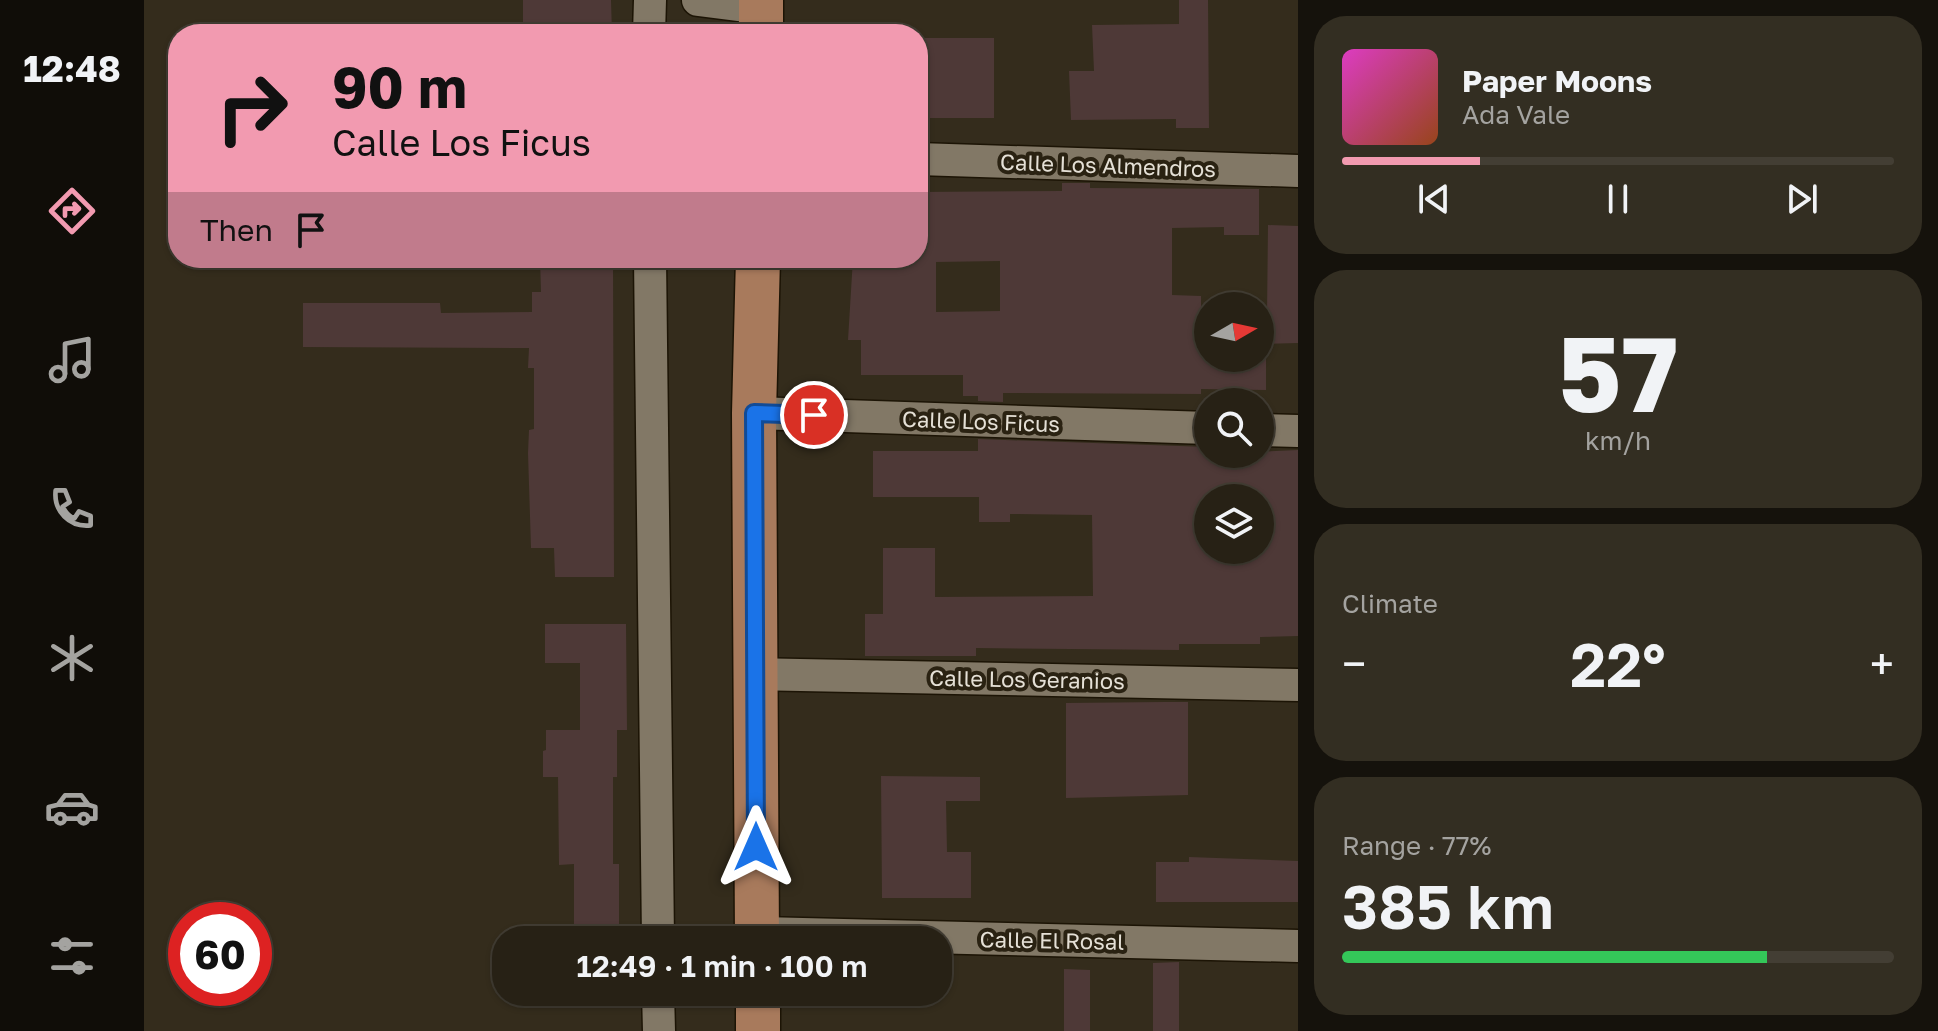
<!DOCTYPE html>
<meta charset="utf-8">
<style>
body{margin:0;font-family:"Golos Text",sans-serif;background:#332e22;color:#f1f3f6;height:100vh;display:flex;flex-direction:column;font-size:30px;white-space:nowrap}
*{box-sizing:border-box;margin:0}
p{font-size:26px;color:#a4a3a0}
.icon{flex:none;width:44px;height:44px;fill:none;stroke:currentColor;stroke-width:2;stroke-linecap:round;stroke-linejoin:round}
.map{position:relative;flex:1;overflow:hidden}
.details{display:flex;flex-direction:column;gap:16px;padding:16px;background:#15120c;width:640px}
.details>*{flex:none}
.hud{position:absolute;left:24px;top:24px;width:760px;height:244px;border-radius:32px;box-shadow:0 2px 6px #0004,0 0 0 2px #433e34;background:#f29ab0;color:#111;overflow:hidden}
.needle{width:52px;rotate:81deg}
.controls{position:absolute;left:1050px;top:292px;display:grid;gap:16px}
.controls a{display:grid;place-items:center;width:80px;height:80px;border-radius:50%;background:#272115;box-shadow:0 2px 6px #0004,0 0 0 2px #433e34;font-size:40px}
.speed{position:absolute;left:24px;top:902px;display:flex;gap:16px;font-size:40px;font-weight:700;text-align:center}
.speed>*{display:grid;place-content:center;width:104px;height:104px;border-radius:50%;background:#272115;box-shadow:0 2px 6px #0004,0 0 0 2px #433e34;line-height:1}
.speed .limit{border:12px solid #d22;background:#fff;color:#111}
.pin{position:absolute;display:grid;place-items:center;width:68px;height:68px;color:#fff;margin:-34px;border:4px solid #fff;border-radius:50%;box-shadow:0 2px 8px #0007}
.me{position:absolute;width:88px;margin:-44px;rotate:0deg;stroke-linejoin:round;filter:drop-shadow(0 0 6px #0008)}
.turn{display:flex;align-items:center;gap:28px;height:168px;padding:0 32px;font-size:36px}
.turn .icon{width:104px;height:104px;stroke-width:2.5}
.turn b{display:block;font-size:56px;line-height:68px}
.then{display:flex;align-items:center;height:76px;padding:0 32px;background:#0003;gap:16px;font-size:30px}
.big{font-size:60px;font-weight:600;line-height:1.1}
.details .card{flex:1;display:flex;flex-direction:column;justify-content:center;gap:12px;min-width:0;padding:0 28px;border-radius:32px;background:#332e22}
.details .dial{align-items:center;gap:0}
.dial b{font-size:104px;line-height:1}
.song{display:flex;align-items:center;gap:24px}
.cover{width:96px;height:96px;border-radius:12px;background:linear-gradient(135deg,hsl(310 70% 55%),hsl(20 70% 35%))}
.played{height:8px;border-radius:4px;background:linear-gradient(90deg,#f29ab0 25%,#433e34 25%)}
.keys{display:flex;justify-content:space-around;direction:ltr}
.heat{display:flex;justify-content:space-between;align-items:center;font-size:44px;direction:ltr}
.charge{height:12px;border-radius:6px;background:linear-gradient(90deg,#34c759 77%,#433e34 0)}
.trip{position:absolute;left:348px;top:926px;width:460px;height:80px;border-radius:32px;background:#272115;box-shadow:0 2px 6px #0004,0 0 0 2px #433e34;font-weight:600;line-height:80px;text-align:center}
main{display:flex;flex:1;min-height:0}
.menu{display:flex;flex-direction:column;width:144px;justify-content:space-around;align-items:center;background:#100d08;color:#a4a3a0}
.menu .icon{width:56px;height:56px}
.menu .on{color:#f29ab0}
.menu b{font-size:36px;color:#f1f3f6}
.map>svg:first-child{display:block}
.building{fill:#4e3937;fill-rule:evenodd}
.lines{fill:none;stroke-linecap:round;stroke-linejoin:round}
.minor-casing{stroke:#1c1405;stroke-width:35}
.primary-casing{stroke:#1c1405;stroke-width:47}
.minor{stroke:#827866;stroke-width:32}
.primary{stroke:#a87a5c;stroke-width:44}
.route-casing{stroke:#114b97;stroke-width:20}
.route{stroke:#1a73e8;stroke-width:14}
.labels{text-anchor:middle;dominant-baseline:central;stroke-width:8;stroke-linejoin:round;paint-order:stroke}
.street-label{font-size:22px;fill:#e5e0d6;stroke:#2a2212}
</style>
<main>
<nav class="menu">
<b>12:48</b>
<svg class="icon on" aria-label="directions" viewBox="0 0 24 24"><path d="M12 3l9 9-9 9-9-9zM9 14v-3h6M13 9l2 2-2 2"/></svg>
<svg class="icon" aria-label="music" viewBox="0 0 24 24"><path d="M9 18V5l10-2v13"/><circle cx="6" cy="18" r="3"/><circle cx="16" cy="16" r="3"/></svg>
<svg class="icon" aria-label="phone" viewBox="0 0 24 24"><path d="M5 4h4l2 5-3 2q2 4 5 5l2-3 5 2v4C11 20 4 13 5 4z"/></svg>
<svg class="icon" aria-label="climate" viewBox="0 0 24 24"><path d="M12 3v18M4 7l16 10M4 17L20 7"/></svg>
<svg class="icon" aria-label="car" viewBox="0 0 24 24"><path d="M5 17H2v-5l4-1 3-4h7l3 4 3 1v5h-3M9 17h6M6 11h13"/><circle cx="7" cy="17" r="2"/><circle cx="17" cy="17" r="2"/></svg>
<svg class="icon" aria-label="filters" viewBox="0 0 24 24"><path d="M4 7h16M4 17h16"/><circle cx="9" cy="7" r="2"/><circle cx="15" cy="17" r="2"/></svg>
</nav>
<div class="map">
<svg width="1154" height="1031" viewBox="0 0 1154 1031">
<rect width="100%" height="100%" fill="#342c1c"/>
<path class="building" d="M379,0H467L468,34H379Z
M1035,0H1064L1065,128H1032V119L927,120L925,71H950L948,25L1035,24Z
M774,38H850V118H774Z
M918,183H946V188L1115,189V235H1080V227L1028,228V295L1057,296V358H1122V390L1057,389V394L859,393V402L834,401V396H819V375H717V340H704L709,258H774V192L918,191ZM856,261V311L792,312V262Z
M1124,225L1154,226V343L1116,344V314L1123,315Z
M396,258H469L470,577H411L410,548H387L384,453L385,430L390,429V368H384L385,348L159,347V303H296L297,313L388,312V292H397Z
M834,439L1064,447V454L1154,450V636L1116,637V644H1035V650L832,648V656H721V614H739V548H791V597L949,596L948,515L866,514V522H835V497H729V451H834ZM1064,498H1116V554H1064Z
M401,624H482L483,730H473V777H469V864H475V940H430V864L415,865L414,777H399V751L402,750V730H436V663H401Z
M1019,702H1044V795L922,798V703Z
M737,776L836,777V801H802L803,852H827V898H738Z
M1045,857L1154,861V902H1012V862H1045Z
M1035,962V1031H1009V963Z
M920,969L946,970V1031H920Z"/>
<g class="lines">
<defs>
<path id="minor" d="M554,0L617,8
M505,34L506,0
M774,159L1154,171
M506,258L514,940
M610,413L1064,428
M1116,430L1154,431
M611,674L1154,685
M613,933L1154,946
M514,992L515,1031"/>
<path id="primary" d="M617,34V0
M613,940L610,413L614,258
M614,992V1031"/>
</defs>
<use href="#minor" class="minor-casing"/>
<use href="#primary" class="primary-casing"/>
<use href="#minor" class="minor"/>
<use href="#primary" class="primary"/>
</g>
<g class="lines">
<defs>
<path id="route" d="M612,847L610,413L670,415"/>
</defs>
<use href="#route" class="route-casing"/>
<use href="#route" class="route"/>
</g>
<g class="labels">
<g class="street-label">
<text transform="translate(964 165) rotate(2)">Calle Los Almendros</text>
<text transform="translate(837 421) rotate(2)">Calle Los Ficus</text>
<text transform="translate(883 679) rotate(1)">Calle Los Geranios</text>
<text transform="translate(908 940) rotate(1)">Calle El Rosal</text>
</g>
</g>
</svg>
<div class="controls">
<a><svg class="needle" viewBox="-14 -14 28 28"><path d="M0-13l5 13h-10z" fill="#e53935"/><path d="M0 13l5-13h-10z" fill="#a4a3a0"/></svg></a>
<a><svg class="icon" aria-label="search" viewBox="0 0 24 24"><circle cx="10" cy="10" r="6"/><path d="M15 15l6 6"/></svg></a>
<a><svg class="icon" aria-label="layers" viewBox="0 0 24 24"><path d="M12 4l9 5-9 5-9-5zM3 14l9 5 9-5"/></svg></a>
</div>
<div class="speed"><div class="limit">60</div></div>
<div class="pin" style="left:670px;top:415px;background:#d93025"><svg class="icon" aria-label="arrive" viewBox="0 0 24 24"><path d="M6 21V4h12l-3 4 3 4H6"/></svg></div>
<svg class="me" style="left:612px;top:847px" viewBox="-20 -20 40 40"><path d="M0-17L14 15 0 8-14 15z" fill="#1a73e8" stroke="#fff" stroke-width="4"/></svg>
<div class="trip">12:49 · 1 min · 100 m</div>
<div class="hud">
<div class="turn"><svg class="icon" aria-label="right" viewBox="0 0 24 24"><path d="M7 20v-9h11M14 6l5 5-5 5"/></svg><div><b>90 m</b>Calle Los Ficus</div></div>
<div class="then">Then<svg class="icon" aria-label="arrive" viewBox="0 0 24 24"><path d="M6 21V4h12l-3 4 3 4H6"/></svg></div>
</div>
</div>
<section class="details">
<div class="card">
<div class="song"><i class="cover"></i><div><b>Paper Moons</b><p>Ada Vale</p></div></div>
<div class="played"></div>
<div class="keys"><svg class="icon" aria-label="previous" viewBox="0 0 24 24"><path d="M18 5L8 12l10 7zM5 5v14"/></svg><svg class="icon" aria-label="pause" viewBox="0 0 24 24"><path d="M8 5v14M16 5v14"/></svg><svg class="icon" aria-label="next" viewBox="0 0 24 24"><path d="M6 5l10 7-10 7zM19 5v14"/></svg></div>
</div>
<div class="card dial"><b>57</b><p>km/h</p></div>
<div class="card"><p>Climate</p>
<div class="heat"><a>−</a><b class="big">22°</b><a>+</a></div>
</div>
<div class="card"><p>Range · 77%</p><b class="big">385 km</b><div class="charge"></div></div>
</section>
</main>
